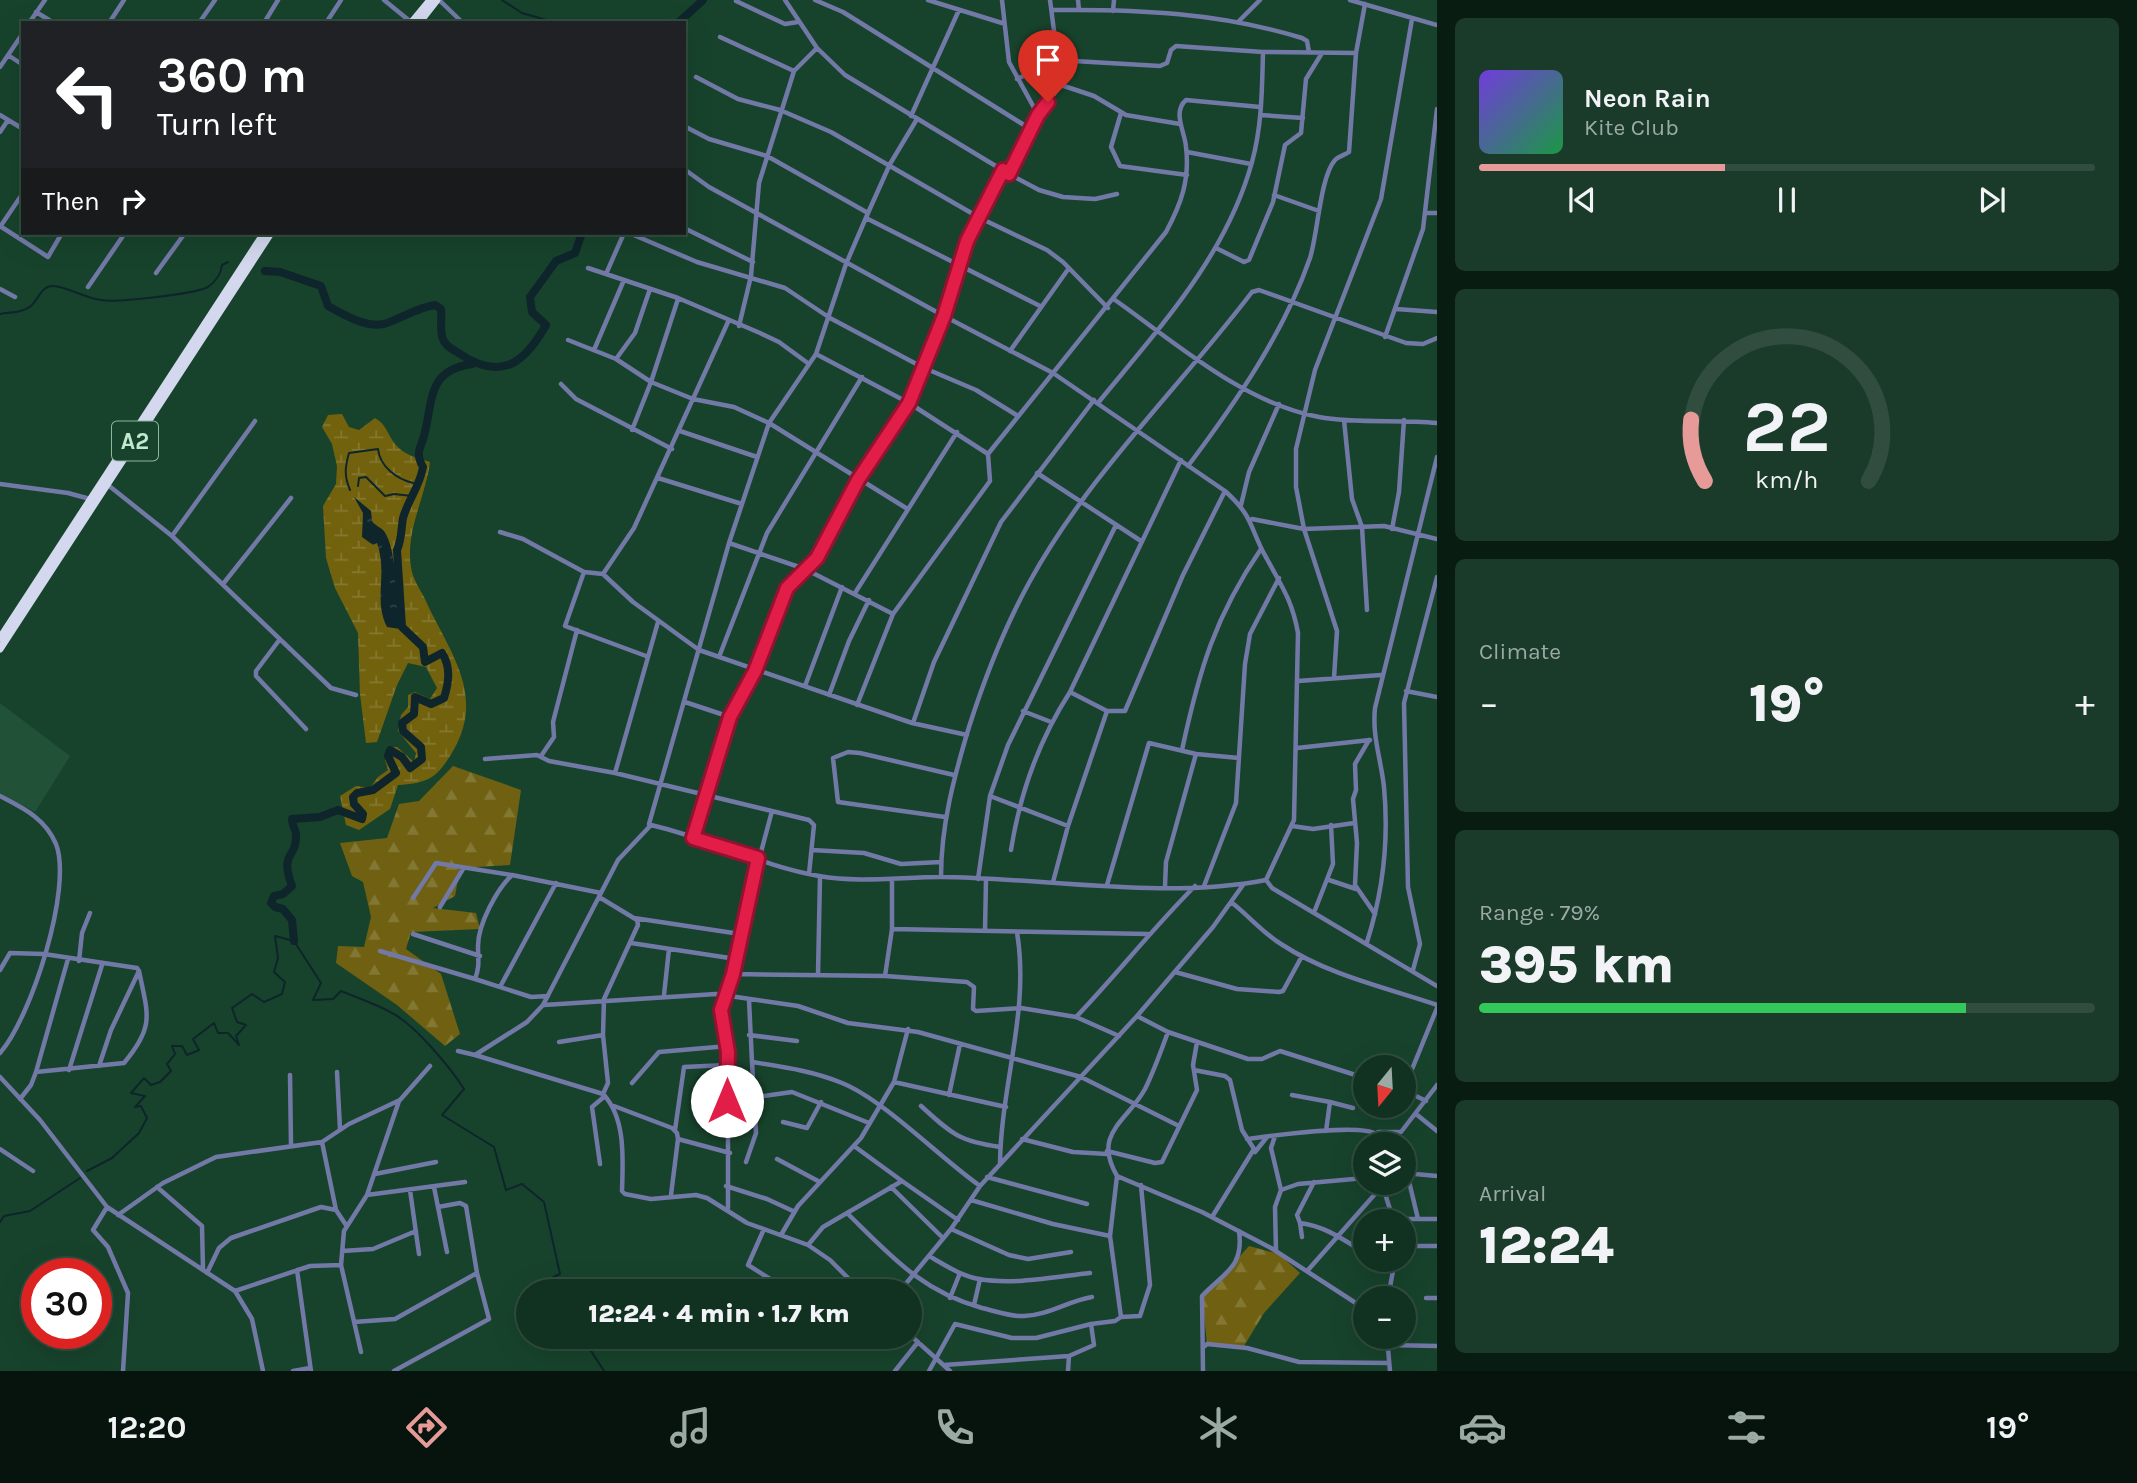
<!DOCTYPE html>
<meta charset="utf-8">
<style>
body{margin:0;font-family:Karla,sans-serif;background:#1a3a2a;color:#f1f3f6;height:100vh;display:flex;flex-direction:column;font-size:26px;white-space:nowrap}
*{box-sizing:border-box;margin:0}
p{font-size:23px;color:#9caaa5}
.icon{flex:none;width:38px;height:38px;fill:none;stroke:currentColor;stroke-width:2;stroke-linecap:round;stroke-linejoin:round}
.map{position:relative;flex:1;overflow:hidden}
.side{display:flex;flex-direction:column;gap:18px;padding:18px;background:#091c12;width:700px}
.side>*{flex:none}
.top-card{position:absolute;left:21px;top:21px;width:665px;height:214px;border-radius:0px;box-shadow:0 7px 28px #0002,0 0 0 2px #304d3f;background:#202124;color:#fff;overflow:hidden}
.needle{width:46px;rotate:198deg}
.fabs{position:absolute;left:1353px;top:1055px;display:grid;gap:14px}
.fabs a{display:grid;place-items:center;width:63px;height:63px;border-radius:50%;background:#113221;box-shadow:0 7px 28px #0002,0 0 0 2px #304d3f;font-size:35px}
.speed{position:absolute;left:21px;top:1258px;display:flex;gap:14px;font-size:35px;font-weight:700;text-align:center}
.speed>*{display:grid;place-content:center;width:91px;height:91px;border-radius:50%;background:#113221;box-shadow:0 7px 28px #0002,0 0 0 2px #304d3f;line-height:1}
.speed .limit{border:10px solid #d22;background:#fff;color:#111}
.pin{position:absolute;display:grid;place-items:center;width:60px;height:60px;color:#fff;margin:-72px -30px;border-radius:50% 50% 50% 0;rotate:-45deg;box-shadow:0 0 7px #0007}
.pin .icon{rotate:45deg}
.me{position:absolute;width:77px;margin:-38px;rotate:0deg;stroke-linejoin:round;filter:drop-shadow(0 0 5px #0008)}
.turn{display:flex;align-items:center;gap:24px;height:147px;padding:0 21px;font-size:32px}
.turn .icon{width:91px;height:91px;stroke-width:2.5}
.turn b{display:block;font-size:49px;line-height:60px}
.then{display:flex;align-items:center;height:66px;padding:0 21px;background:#0003;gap:14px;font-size:26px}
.big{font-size:52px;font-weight:800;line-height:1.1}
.side .tile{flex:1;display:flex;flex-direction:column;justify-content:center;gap:10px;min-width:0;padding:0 24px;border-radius:10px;background:#1a3a2a}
.side .dial{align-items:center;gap:0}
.dial svg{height:182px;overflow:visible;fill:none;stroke:#304d3f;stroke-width:7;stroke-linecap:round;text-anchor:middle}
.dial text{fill:#f1f3f6;stroke:none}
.song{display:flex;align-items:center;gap:21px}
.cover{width:84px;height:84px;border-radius:10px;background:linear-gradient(135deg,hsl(260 70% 55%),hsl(140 70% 35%))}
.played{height:7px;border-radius:4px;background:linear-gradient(90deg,#e69b98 40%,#304d3f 40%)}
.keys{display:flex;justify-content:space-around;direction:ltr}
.heat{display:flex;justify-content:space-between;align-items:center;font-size:38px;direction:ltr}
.charge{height:10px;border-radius:5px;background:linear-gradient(90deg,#34c759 79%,#304d3f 0)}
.trip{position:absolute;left:516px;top:1279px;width:406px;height:70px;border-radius:35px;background:#113221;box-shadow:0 7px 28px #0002,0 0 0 2px #304d3f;font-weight:800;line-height:70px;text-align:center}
.tabs{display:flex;height:112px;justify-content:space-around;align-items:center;background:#07140d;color:#9caaa5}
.tabs .icon{width:49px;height:49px}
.tabs .on{color:#e69b98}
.tabs b{font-size:32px;color:#f1f3f6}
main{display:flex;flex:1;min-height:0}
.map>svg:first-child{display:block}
.built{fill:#215137}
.forest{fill:url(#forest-firs)}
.wetland{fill:url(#wetland-marsh)}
.water{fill:url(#water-ripples)}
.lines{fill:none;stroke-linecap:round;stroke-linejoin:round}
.stream{stroke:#0e252b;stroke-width:2}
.river{stroke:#0e252b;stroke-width:8}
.minor{stroke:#7279a7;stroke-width:4.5}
.highway{stroke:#d4d8ee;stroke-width:7}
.route-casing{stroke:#92132f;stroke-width:18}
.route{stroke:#e11d48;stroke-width:12}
.labels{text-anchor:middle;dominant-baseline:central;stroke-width:7;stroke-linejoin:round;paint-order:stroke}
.shield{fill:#17432c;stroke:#8eb79e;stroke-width:2}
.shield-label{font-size:23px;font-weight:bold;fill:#c1e9cf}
</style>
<main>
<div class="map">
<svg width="1437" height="1371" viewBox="0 0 1437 1371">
<defs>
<pattern id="forest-firs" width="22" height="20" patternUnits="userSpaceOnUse" patternTransform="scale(1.75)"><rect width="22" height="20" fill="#6f6012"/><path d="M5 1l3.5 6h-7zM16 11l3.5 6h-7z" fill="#827733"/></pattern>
<pattern id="wetland-marsh" width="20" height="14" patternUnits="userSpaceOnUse" patternTransform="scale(1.75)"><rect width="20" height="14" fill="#72620e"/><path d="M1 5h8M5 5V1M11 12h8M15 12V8" fill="none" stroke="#847830"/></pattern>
<pattern id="water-ripples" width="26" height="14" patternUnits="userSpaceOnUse" patternTransform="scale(1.75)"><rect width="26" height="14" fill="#0e252b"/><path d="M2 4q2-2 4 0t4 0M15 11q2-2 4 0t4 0" fill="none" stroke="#2f4549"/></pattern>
</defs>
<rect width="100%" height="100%" fill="#17432c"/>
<path class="built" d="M0,703L70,756L35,812L0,794Z"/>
<path class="forest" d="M453,766L521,790L510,865L460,868L455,896L433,908L476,913L480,929L411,932L406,949L441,974L460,1034L445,1046L397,1005L336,963L338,946L364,947L371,917L363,882L352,876L340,843L387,838L399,804L419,801Z
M1249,1246L1279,1254L1300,1273L1264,1313L1244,1346L1207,1343L1202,1298Z"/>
<path class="wetland" d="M342,414L349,427L359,430L375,418C387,425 387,434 395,444C404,455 417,458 430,462C426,496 405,531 411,567C412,577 419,588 424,597C447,649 487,693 453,751C437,778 429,783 398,785L390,809L359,830L346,825L340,796L356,786L370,788L378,777L388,770L385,760L387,747H397L414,762L416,753L398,731L401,715L408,707V695L415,692L430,699L437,688L426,667L408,663L397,685L377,742L366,743L360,694L358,633L335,588L326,558L323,506L336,484L337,466L332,444L322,427L328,415Z"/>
<path class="water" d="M354,497L371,511L372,521C375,526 381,527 384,531C397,548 397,606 400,629L387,627C373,599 388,575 377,543L373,545L362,537L363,513Z"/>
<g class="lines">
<path class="stream" d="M502,0L522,13L557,23
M0,314C11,312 22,313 31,306C39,299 41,285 54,286C70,288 85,298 101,300C116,303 195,294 208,287C215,282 221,274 222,265L228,262
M358,486L359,478L366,477L385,496L394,494L412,496
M350,490C344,476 345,467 349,453L378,449C380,467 397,479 413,483
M87,1171L112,1158L139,1133L147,1118L141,1106L135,1107L145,1096L131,1093L144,1078L151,1085L160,1082L171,1071L167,1064L175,1054L172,1046H182L187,1055L199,1050L193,1039L214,1023L218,1033H228L239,1045L236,1036L246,1025L237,1022L232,1008L252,994L264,1002L282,994L285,982L274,972L278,958L275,936L294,941L321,983L313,1000L333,999L341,991C358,998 376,1004 392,1013C415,1025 450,1067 464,1089L442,1115L494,1147L506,1190L522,1184L544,1202L560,1274L547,1280L554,1292
M0,1222L4,1216L30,1211L80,1178
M582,1337L604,1371"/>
<path class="river" d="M678,23L703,0
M265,271L280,272L321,286L328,306C344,315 369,330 387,323C404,317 416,308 435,305L441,309C442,317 440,328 442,336C444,346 453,349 460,354C501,381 524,364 546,325L532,312L530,297L556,261L575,253L582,233
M294,941L292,920L283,909L275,907L271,903L274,896L283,894L292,886C279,851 297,859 296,835C296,829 292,827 292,819L320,817L338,810L362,819L363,814L354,804L353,797L357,793L373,790L396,773L388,756L390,750L402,757L410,768L422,759L421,747L403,731L402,723L414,714L415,697L431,704L444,698C449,682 451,667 442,653L425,662L423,647L402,627L397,550C402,539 401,529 403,518C408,500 420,486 423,467C414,452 422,447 425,432C433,397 429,370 472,364"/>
<path class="minor" d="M384,0L411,22
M439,0L463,23
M785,0L817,48L845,75L1009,174L1039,190L1063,197L1095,199L1117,194
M815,0L843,12L1032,130
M928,0L1002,23
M1002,0L1009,62L1038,115
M1078,0L1079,10
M1350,0L1437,25
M736,1L785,24L798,22
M1053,10C1138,9 1221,13 1302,38L1307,41L1309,52
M1113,11L1114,0
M36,12L54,23
M1239,21L1260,0
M29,23L45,0
M109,23L124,0
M199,23L215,0
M264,23L278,0
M326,23L341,0
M720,37L794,71
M8,55L23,65
M0,67L23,33
M696,77L738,99L780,110L831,132L980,218L1047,250L1063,262L1108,308
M1017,79L1057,60L1160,66L1167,63L1171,50L1176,46L1263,52L1356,53
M1061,85L1094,96L1126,115L1180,124
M1121,113L1111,147L1120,166L1187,175
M0,115L23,129
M1261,115L1303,118
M911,116L959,10
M684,126L709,139L767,156L868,213
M0,132L8,120
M1187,152L1251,164
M684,169L709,187L944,316L909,403L858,480L817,558L787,588L755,671L730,717L693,838
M1003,170L967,241L944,316L1053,373L1225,491C1255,518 1249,528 1267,559C1282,587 1292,600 1298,633L1294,820L1266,880L1272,888L1437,986
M1009,174L1038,115L1061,85L1050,0
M1274,195L1319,211
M1425,213H1437
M866,218L1040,306
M0,226L48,257L62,233
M0,227L23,193
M684,228L753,262
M629,233L697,262L785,288L830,318L922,367L976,390L1018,416
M1216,248L1244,262L1249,260L1273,202L1285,145L1301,133L1306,79L1322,53
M588,268L678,298L760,333L779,342L809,364
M156,273L185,233
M606,274L624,233
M88,287L125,233
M0,289L15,297
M1115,300C1176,343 1243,403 1319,417C1357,424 1398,419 1437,423
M1396,309L1437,312
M739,326L751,276L759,183L794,71L817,48
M1385,337L1423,229L1437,109
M568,340L616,359L651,382L693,399L734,407L769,423L906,508
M594,350L624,280
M1010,351L1069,268
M816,354L909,403L988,454L990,481L893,614L857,705
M616,359L635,333L650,289
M561,384L576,399L672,449
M1098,403C1158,329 1226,257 1252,162C1262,126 1262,89 1263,52
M1344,420L1352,499L1362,527L1367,610
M632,430L651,382L678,299
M680,431L757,457
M988,454L1166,232C1181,204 1190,180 1186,147C1185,132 1172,112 1186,100L1260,107
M1188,466C1236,402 1284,333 1310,258C1318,233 1320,177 1335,160C1339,156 1345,155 1349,152L1356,53L1365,4
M1037,473L1141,541
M658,478L742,504
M0,484L68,493L90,499
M108,485L172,536L331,688L356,695
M1241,505L1249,472L1279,404
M1252,519L1304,529L1384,526L1437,539
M1392,529L1399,492L1404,420
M500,532L523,539L584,572L603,574L633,602L699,650L912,723L967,735
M172,536L255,421
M729,543L805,569L893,614
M584,572L565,626L646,656
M603,574L634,528L728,322
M223,584L291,498
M855,593L957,432
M280,639L256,671V676L306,729
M719,657L767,533L862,377
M1334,678L1337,631L1304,529L1296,487V449L1315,370L1381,199L1412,19
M1298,681L1381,675
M805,686L842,587
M1406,691L1437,697
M1070,692L1107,711H1125L1183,575L1225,491
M829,695L849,641L869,600
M685,702L730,717
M1023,711L1051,722
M913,723L934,662L1001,522L1094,400
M1369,740L1355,764L1356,790L1353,799L1357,843L1355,885L1375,914
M1297,748L1370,740
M1182,750C1199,671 1215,616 1261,549
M541,756L554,737L553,722L577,630
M485,759L537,755L549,761L615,773L809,820L814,825L809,874
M615,773L658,622
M0,796C23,808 45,818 56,844C73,888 31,1018 0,1053
M990,796L1068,826
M945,817L838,802L833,758L848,752L860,753L954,775
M649,824L729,543L769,423L816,354L846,264L868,213L890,164L917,119
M1292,826L1313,829L1354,823
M812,850L864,853L901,864L941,862
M1011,850C1020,793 1039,740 1070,692L1181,460
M941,877C941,825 954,777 969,727C985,677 1004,628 1030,581C1089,474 1179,388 1252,292L1259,290L1406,343L1423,344L1437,338
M978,879L990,796L1008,745L1116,525
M1329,880L1356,889
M1053,882L1068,826L1107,711
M1107,885L1149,743L1196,754L1239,758
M1165,886L1166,862L1196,754
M1204,886L1236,803L1245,664L1250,634L1279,578
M413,898L436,863L511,875
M1231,902C1248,915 1263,933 1281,944C1328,975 1384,987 1437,1005
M440,907L463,869
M1315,910L1333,864L1331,825
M634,918L740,934
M892,929L1148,934
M985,931L986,879
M413,934L480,956
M1367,942C1383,892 1389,840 1384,787C1381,759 1372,737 1375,708L1437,457
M631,943L736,959
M380,951L475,979
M79,961L82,933L90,913
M0,970L10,953L44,954L137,968L139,971C148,1015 155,1026 124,1063L36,1072
M1413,970L1420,944L1408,887L1404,703L1437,577
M1175,972L1237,989L1279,992L1283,991L1302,956
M733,974L885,976L967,982L974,987L973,1009L976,1011L1021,1008L1076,1017L1119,1036
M818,974L820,877
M885,976L892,929V880
M500,987L556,883
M664,995L669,949
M548,996L531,997L475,979C480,966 478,960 478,946C478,924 497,889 512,875L601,893
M749,1000L752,1062C783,1067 813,1071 842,1083C884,1100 940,1158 980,1186
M544,1005L716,994L798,1006L848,1023L918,1032L1081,1077L1179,1126
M1137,1016L1168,1032L1248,1059H1262L1280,1051L1365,1078
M1076,1017C1117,974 1153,928 1195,886
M1168,1032C1161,1051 1154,1071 1145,1089C1127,1122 1092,1133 1117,1176L1202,1212L1271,1248L1365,1309
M749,1035L797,1041
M559,1042L603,1035L604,999L638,925L637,920L599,897
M458,1051L475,1055L527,1022L543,1005L618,860L651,825C708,838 762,866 819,876C859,883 901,877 941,877C1047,878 1163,900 1266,880
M475,1055L603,1094C626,1118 623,1159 622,1191L625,1194L651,1199L696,1195L707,1198L747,1223L808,1245L830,1260L862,1292
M99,1066L111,1030L139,971
M69,1070L102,965
M1194,1070L1225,1076L1230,1080L1242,1130L1254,1149L1212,1217
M337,1072L340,1129
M290,1075L291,1146
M0,1077L40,1120L107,1207L235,1291L252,1319L263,1371
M894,1082L1006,1107
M632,1083L659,1052L728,1046
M1404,1089L1437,1008
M1404,1090L1426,1101
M603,1094L608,1083L603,1035
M949,1095L960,1044
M1292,1095L1330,1102
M20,1099L31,1085L36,1072L68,959
M727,1101L792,1092L869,1123
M614,1106L672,1128L677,1133L678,1139
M921,1106C952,1134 958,1141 1000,1147
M1416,1114L1437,1131
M783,1122L807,1128L821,1102
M675,1130L684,1067L727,1065
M1326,1131L1330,1102L1353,1108
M1275,1136L1271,1148L1281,1190
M1022,1139L1073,1152L1107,1154
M1247,1139C1271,1136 1360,1123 1376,1134
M322,1142L336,1210
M1375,1144L1378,1132H1401L1437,1085
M854,1146L902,1181
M0,1149L33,1171
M1107,1151L1155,1163L1162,1162L1197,1090L1193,1065L1197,1042
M1255,1152L1267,1137
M777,1159L818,1181
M746,1162L756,1133L752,1062
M1000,1163C1001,1085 1030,1010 1017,932
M600,1164L592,1107L605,1096
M1404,1173L1437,1176
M1407,1173L1418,1219
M375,1174L436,1162
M987,1177L1087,1204
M1314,1182L1297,1215L1300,1223C1325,1226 1344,1240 1365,1253
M1382,1184L1393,1219
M726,1186L767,1199L793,1211
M157,1187L202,1226L203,1269
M434,1187L447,1252
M891,1187L943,1238
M410,1190L419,1254
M367,1195L465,1182
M671,1195L678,1139L730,1153
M971,1200L1053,1224L1110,1236
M107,1207L93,1230L108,1247L128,1293L123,1371
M438,1207L460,1203L466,1206L477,1273
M728,1208V1052L721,1024V1009L733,974L742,923L772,811
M847,1213C891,1256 921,1291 982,1308C996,1311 1010,1317 1024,1316C1049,1315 1068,1301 1092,1297
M118,1215L163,1183L216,1157L322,1142L349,1124L400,1100L430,1066
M1392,1219H1437
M1300,1223L1302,1237
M764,1229L748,1265L791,1292
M951,1229L1009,1255L1028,1259L1071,1252
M781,1235L798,1206L861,1138L894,1082L908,1029
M808,1245L823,1227L902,1181L958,1220
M1404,1246H1437
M342,1251L373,1249L416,1231
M1276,1251L1275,1207L1281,1190L1298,1184L1365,1178
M929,1256C945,1265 961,1276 979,1279C1014,1285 1054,1277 1090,1273
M1377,1260L1392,1269
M297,1270L311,1371
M1308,1270L1383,1185
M207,1273L219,1248L231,1238L321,1207L336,1210L346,1225
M235,1291L310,1266L341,1265
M899,1292L951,1229L980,1186L1137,1016L1213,927L1243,885
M950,1298L960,1273
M1388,1298L1395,1260
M1426,1298H1437
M974,1305L980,1279
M1121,1317L1140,1316L1150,1285L1141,1185
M354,1322L395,1319L477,1273L489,1319L394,1371
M910,1335L950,1371
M1387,1337L1390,1371
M739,1341L742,1337
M1387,1345L1437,1346
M1205,1346L1207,1344L1247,1348L1299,1362L1388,1363
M361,1352L341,1265L344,1231L367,1195L399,1101
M944,1365L1069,1356
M293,1371L310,1368
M895,1371L918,1342
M929,1371L955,1324L1012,1338H1036L1091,1324
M1068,1371L1069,1356L1094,1345L1091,1324L1115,1321L1121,1317L1110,1236L1117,1176
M1203,1371L1202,1296C1225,1272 1244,1267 1239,1231"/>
<path class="highway" d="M411,23L430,0
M419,23L437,0
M0,638L264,233
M0,649L271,233"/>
</g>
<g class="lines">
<defs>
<path id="route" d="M727,1101L728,1052L721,1010L733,974L758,858L693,838L730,717L755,671L787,588L817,558L858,480L909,403L944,316L967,241L1003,170L1009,174L1038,115L1048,102"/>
</defs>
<use href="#route" class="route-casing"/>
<use href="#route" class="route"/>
</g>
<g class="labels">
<rect class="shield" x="112" y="421.5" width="46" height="39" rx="5"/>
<g class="shield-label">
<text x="135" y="441">A2</text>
</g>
</g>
</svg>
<div class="fabs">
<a><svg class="needle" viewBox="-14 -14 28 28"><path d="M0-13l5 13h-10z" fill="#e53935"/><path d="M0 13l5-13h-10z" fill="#9caaa5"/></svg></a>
<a><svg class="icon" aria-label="layers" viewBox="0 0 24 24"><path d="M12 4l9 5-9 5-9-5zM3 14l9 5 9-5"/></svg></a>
<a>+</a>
<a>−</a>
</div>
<div class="speed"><div class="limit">30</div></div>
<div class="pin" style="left:1048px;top:102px;background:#d93025"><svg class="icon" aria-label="arrive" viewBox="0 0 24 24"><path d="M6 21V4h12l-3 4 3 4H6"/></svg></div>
<svg class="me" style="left:727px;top:1101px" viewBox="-20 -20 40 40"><circle r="19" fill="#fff"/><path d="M0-13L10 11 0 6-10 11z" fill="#e11d48"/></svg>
<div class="trip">12:24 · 4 min · 1.7 km</div>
<div class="top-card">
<div class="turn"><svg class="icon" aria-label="left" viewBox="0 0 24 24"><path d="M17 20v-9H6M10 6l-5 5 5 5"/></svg><div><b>360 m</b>Turn left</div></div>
<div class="then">Then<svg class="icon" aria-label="right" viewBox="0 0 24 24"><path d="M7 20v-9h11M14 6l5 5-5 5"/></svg></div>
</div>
</div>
<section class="side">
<div class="tile">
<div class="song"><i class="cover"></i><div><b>Neon Rain</b><p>Kite Club</p></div></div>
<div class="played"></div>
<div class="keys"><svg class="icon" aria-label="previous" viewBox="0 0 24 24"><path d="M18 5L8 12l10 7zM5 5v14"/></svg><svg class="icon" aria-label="pause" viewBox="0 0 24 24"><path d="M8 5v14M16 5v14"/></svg><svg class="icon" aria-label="next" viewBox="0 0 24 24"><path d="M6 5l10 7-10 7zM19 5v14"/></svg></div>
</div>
<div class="tile dial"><svg viewBox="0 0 100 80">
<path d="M14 69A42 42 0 1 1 86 69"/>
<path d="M14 69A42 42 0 0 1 8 42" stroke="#e69b98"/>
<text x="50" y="56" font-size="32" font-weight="700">22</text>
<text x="50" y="72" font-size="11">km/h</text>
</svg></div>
<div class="tile"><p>Climate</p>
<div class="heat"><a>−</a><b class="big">19°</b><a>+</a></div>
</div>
<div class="tile"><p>Range · 79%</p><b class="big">395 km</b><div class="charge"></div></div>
<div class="tile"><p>Arrival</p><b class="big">12:24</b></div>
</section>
</main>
<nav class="tabs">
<b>12:20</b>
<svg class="icon on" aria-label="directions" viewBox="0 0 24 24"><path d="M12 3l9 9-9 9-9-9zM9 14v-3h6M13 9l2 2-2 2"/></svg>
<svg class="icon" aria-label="music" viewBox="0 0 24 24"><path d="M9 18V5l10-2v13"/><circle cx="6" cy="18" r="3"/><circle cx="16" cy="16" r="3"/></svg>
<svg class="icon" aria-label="phone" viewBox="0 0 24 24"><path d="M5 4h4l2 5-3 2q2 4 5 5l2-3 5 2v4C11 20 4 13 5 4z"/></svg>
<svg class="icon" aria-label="climate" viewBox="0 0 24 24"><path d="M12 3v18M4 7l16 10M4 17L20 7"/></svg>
<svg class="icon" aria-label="car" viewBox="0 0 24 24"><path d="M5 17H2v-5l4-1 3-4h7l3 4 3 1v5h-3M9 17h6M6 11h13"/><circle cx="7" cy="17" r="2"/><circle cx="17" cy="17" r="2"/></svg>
<svg class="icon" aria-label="filters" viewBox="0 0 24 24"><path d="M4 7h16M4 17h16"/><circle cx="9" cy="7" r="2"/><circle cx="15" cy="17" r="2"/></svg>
<b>19°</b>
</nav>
